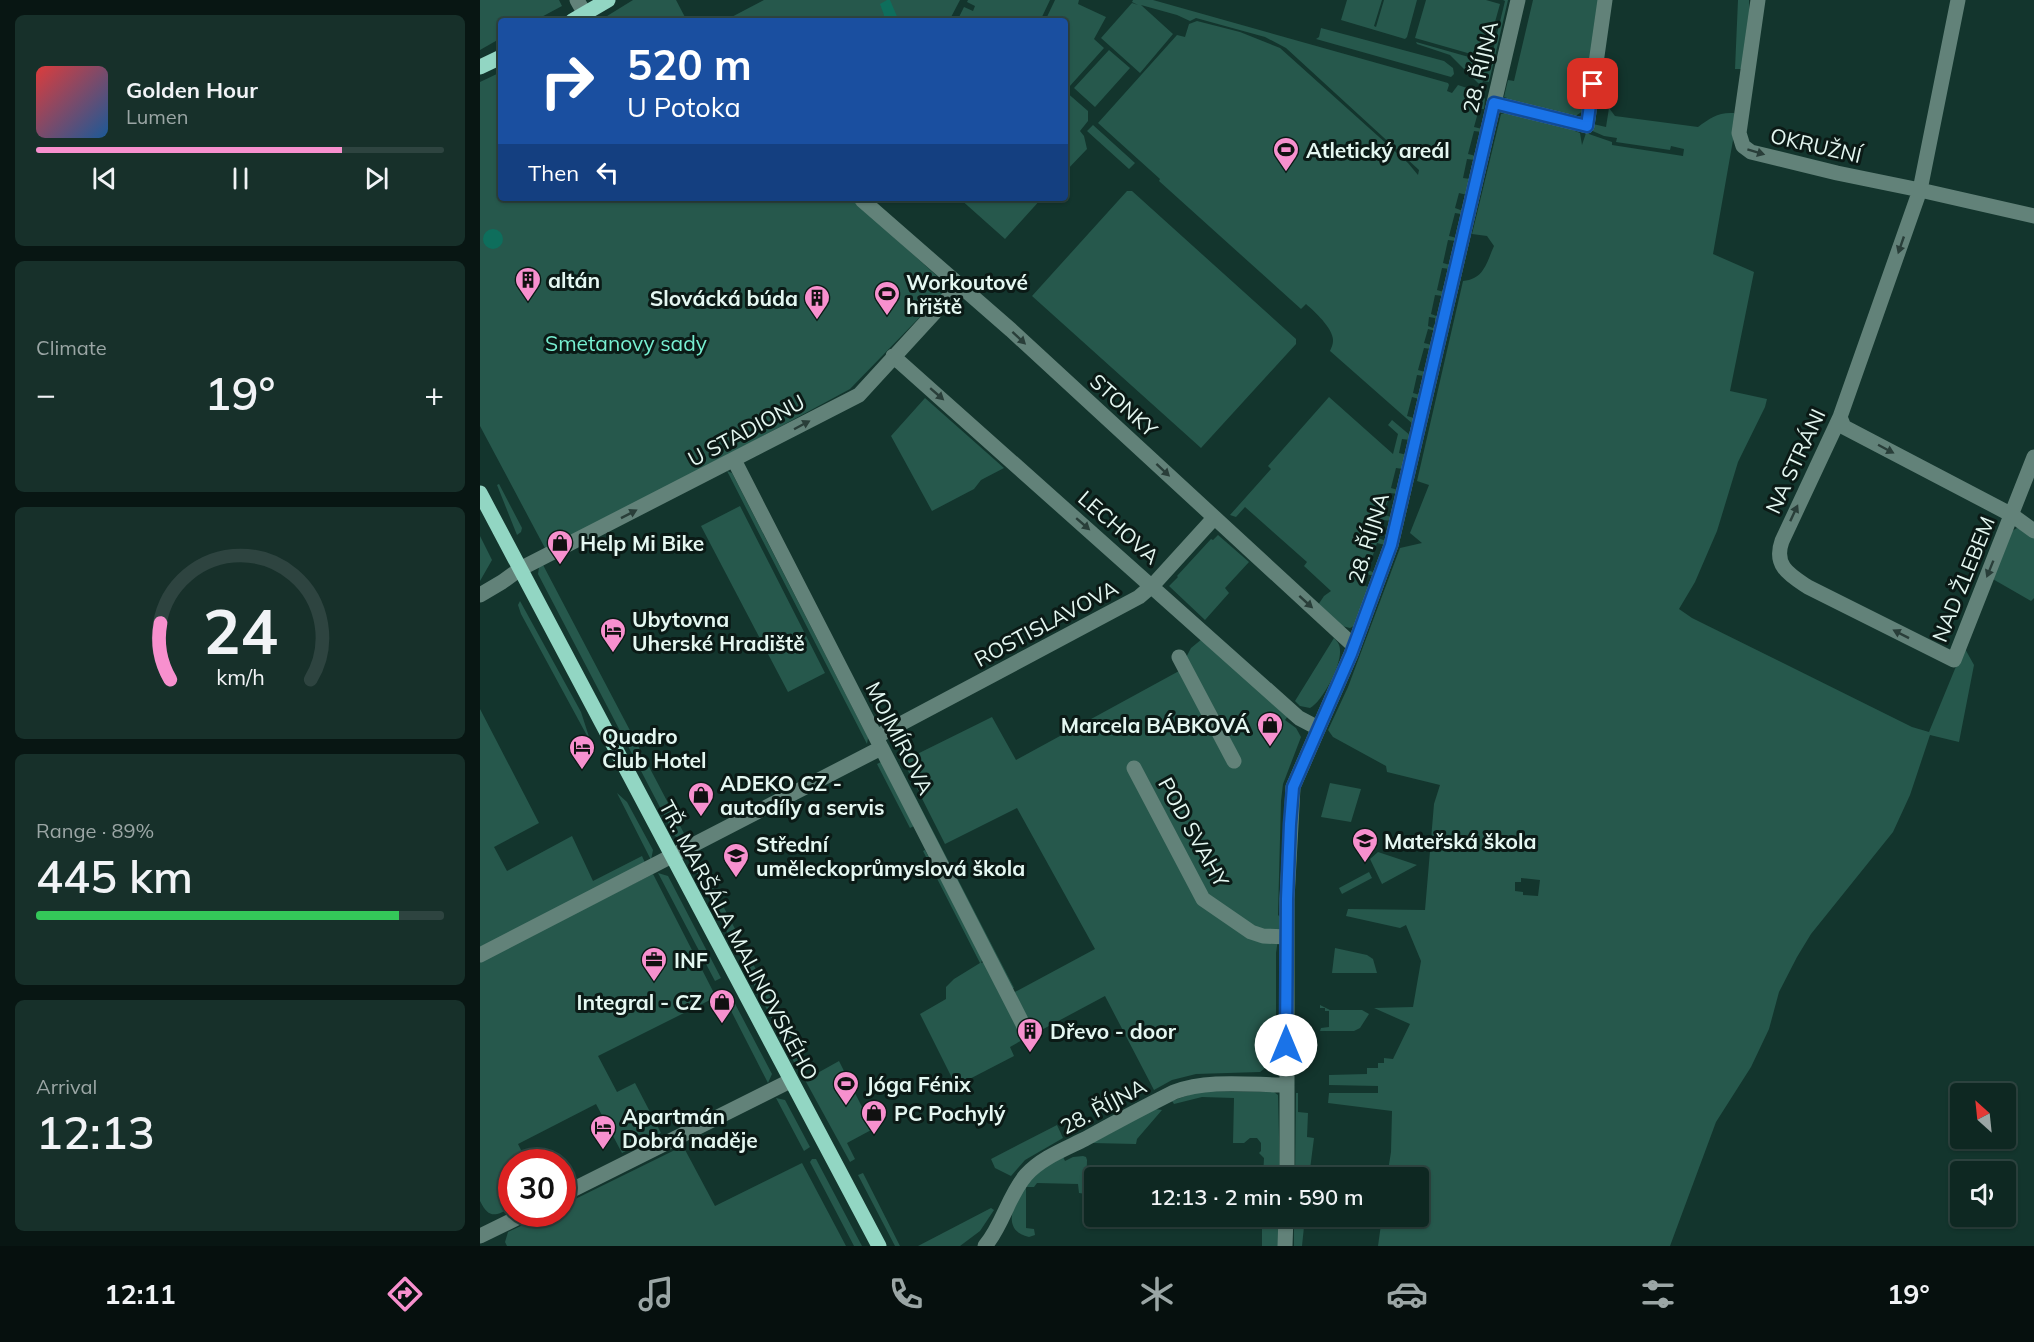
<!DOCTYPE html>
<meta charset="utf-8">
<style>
body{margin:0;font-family:Mulish,sans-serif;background:#17302a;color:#f1f3f6;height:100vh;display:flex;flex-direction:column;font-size:22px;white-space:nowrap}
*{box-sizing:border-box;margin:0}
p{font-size:20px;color:#9ba6a5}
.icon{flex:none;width:33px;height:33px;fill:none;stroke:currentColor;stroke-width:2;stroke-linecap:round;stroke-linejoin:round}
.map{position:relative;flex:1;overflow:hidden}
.drawer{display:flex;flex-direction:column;gap:15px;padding:15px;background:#081613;width:480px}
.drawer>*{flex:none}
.hud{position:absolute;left:18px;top:18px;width:570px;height:183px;border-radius:6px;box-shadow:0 2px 4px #0004,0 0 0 2px #2e4440;background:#1a4fa0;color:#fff;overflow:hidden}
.needle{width:39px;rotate:333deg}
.buttons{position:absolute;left:1470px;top:1083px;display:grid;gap:12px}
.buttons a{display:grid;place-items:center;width:66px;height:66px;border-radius:6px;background:#0e2822;box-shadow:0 2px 4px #0004,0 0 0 2px #2e4440;font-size:30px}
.speed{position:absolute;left:18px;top:1149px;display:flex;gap:12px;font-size:30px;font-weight:700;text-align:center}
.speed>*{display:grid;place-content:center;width:78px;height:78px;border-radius:50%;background:#0e2822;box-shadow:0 2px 4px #0004,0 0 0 2px #2e4440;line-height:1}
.speed .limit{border:9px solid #d22;background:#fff;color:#111}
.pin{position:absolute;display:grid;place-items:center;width:51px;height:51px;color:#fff;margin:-26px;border-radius:12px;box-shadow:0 3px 9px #0006}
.me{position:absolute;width:66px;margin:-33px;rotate:0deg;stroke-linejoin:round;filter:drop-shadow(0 0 4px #0008)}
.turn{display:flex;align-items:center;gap:21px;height:126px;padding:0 30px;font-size:27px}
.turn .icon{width:78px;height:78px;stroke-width:2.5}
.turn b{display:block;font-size:42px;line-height:51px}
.then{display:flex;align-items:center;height:57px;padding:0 30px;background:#0003;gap:12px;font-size:22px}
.big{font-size:45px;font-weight:600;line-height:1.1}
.drawer .tile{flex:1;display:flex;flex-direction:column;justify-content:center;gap:9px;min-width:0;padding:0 21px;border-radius:9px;background:#17302a}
.drawer .dial{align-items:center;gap:0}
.dial svg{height:156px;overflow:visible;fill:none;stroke:#2e4440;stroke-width:7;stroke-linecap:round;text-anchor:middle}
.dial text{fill:#f1f3f6;stroke:none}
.song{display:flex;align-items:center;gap:18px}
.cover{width:72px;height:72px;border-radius:9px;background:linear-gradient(135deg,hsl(0 70% 55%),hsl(210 70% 35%))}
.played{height:6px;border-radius:3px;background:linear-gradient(90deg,#f790ce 75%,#2e4440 75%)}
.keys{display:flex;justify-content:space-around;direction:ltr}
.heat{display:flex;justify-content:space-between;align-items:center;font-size:33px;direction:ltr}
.charge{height:9px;border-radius:4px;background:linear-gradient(90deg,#34c759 89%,#2e4440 0)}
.trip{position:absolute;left:604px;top:1167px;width:345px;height:60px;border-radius:6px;background:#0e2822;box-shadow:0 2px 4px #0004,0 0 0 2px #2e4440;font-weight:600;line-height:60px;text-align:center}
.tabs{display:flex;height:96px;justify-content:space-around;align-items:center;background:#06100e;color:#9ba6a5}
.tabs .icon{width:42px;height:42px}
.tabs .on{color:#f790ce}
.tabs b{font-size:27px;color:#f1f3f6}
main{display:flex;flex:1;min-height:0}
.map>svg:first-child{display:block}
.green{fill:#26584c;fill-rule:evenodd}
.water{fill:#0e6e5c}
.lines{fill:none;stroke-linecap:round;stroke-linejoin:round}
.minor{stroke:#628279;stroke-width:15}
.major{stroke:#92d6c3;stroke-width:15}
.oneway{fill:#293e39}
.route-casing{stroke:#114b97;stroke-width:15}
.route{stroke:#1a73e8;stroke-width:10}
.labels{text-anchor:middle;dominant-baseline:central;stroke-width:6;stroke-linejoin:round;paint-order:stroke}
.street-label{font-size:21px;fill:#e4f7f1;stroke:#0b1a16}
.poi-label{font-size:21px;font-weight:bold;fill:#e4f7f1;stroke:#0b1a16;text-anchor:start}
.park-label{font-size:21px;fill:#77efd1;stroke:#0b1a16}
</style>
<main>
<section class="drawer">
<div class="tile">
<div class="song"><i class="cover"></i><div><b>Golden Hour</b><p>Lumen</p></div></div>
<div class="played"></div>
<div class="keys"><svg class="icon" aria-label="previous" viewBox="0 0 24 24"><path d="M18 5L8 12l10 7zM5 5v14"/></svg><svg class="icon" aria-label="pause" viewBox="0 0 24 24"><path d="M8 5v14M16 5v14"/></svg><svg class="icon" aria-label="next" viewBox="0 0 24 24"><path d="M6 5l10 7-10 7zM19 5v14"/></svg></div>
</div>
<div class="tile"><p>Climate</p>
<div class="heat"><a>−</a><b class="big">19°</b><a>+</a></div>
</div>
<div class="tile dial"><svg viewBox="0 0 100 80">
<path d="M14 69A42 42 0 1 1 86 69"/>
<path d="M14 69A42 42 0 0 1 9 40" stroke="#f790ce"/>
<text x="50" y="56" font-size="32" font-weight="700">24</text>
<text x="50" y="72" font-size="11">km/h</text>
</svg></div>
<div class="tile"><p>Range · 89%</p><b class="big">445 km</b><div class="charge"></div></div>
<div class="tile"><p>Arrival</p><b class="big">12:13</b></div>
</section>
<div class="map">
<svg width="1554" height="1246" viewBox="0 0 1554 1246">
<rect width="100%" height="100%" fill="#13352d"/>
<path class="green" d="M0,0H79L82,6L54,21H21V38L0,50Z
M153,0H196L207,21H119Z
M284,0H480L469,21H244Z
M488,0H570L560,21H477L484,7L493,11L495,6L487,2Z
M575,0H599L598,4L626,17L614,39L624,48L589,87L585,83V21H565Z
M653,0H673L968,83L969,85L967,91L972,93L978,85L999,92L1005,99L1004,109H999L994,127L1002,129V132L994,131L988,154L996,156L995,160L987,159L983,178L990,179L987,195L979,193L975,208L983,211L981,214L975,213L969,236L977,238L976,241L968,240L963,263L970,265V269L962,268L957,290L964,292L963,296L955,295L951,314L959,317L957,322L955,321V318L949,317L948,326L953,328L954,325H956V331L948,329L944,343L952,345L951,349L944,348L938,370L945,372L944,376L937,375L933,393L940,395L939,399L932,397L927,416L934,418V425L850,351C851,348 853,345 853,341C854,329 834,311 826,304L821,309L679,181L680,179L618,123L697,35L705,37L709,24L717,21L760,32L800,48L928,163L938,175L939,170L806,48L785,37L716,18L710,21L697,15L661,5L693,34L660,73L621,38L652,3L658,5L652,2Z
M867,0H902L894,26L896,27L904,0H937L927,37L925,39L861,20Z
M946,0H1006L1020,4L1005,58L935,38Z
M1023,0H1028L1009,82L1003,81L1001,85L998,83L970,55L937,44L936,42L1010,63L1025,1Z
M1053,0H1120L1103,111L1094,117L1026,101L1027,98L1024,97L1028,80L1034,81Z
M1258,0H1269L1270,30L1261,69H1255Z
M841,28L964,61L973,68L974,74L971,77L836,39L839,37Z
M629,50L650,68L615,107L594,88Z
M21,72V198H371L469,287L370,389L235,462L66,550L0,426V82Z
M585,91L608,111V121L600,131L604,136L607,149L585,172Z
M1129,108L1135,116L1218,127C1230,118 1238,112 1254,113L1256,123L1233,254L1274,272L1250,391L1287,399L1285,407L1258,462L1237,531L1215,582L1199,609L1212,618L1432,727L1449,732L1484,647L1494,665L1479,742L1450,735L1430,795L1413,832L1331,934L1317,957L1299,992L1289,1029L1271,1067L1236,1122L1190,1246H898L902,1217L939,1216V1178L907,1177L911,1152L912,1111L848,1103L849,1093H898V1086L849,1085V1075L887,1074V1068H898V1063H904V1058L913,1059L930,1024L894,1008L933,1007L941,961L926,925L920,928L866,916L868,909L945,910L954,804L960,785L907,772L906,766L853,737L848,730L868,687L920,548L942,543L930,533L949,485L937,481L983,281C1004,279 1006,264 1014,246L1007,236L992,234L1021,114L1025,113L1090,129L1100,133L1102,145L1106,133L1132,142V145L1203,156L1204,149L1191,146L1190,150L1136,142L1137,138L1124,136L1108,129L1113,124L1126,127ZM1041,878L1060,880L1058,896L1043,895V892L1035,891V882H1041Z
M613,125L655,163L649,169L607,131Z
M647,191H652L816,339V344L721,448L552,296Z
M479,198H562L525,239Z
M849,397L913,454L918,434L908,425L912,420L931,436L930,440L922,439L919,453L927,455L923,469L916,468L911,488L918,490V494L910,493L904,515L912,517L911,521L904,520L898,538L906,541L905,545L897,543L888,570L895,573V576L886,574L882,584L890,588L876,625L870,628L862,626L838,605L844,596L851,591L824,566L827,562L765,507L756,517L750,515L791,469L788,466Z
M445,398L524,468L501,480L494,489L452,511L411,436Z
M247,471L252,473L385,732L388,738L387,744Z
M19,484L42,528L41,532L37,535L17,485Z
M260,506L345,673L308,692L221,526Z
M1537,528L1544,529L1554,536V598L1551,601L1511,578L1532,531Z
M738,535L769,562L745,588L749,593L725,620L689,586L698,577L697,576L731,539L733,540Z
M0,536L12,560L0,581Z
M62,563L207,839H200L195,836L58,574L59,567Z
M40,601L101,712L111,743L41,614L38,605Z
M854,638C858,642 860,645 860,651C861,665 843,701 830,708L820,706L815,701Z
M722,639L808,716L805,720L816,728L821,737L803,784L801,801L798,915L801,918L796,953V1048L793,1062L780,1072L716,1074L692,1080L674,1090L625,996L554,1034L533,993L615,949L537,808L465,844L423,761L512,717L536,760L699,671L711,648Z
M0,709L59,823L14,847L27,871L92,836L113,881L162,856L166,865L0,949Z
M408,744L534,988L532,989L406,749Z
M401,762L434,826L430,828L397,764Z
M850,783L881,789L871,822L841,817Z
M137,793L147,802L173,850L171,860Z
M445,850L503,958L501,963L504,962L544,1039L530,1047L534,1056L476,1086L440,1014L466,999V987L474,979L500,963L443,851Z
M898,852L937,865L902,884L890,859Z
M224,869L326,1066L317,1068L216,872Z
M889,872L892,878L862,894L859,888Z
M178,873L188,876L241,978L235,981Z
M173,874L236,997L118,1056L137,1092L155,1083L181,1133L142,1153L116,1104L38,1144L47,1162H32L31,1208C15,1216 9,1219 0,1201V961Z
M855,948L887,955L893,959L897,973H852Z
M252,998L292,1074L288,1083L246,1001Z
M840,1005L850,1010H882L889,1014L880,1028L874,1031H840L841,1028L849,1027V1011H845V1008H840Z
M359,1061L393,1129L367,1143L375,1159L370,1162L325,1080Z
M720,1091L794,1092L798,1095L800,1177H783L784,1158L779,1153L781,1151V1143L777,1138H770L764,1143H753L754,1098L722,1097L694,1104L692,1101Z
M816,1093H818V1112L828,1113L827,1137L834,1138L829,1177H815Z
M296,1098L305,1100L330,1147L324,1151Z
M675,1109L682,1110L657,1139L656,1144L612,1143Z
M577,1125L583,1138L545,1160L531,1176L515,1168L511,1159Z
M203,1146L235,1206L322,1163L366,1246H27L25,1242L28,1232L66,1214H82L83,1205Z
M603,1156L606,1157L607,1160L606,1194L599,1193L598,1184L557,1183L554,1187H546V1228L554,1229L555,1235L549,1237C513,1229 542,1186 558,1172C565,1166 575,1162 583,1157L585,1161L593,1157Z
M332,1159H336L382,1246H374L330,1162Z
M383,1173L420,1246H415L378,1175Z
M511,1208L514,1210L500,1231L480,1246H438Z
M782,1217H799L798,1246H782Z
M814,1217H825L822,1246H814Z"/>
<path class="water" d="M407,0H410L419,21H404V15L400,4Z
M3 239a10 10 0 1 1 20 0a10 10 0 1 1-20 0Z"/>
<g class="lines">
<path class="minor" d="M97,0L105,14
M1278,0L1259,133L1263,146L1271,152L1357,173L1440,190L1360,417L1302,541C1293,566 1310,575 1328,587L1474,660L1554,457
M1478,0L1440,190L1554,216
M1014,103L1107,126L1125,0
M382,200L531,330L874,646
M413,356L819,718L838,728
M1360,417L1364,427L1532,515L1554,531
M254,460L548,1034
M0,595L22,582L40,569L379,395L479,286
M699,657L754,761
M396,737L659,597L673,585L734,518
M654,768L723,899L771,932L783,936L807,937
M0,955L401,748
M807,1178V899L813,787L871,654L911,545L1038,0
M82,1195L310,1081
M0,1236L45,1214
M505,1246C523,1225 528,1196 546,1175C561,1158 585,1149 605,1139C634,1123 664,1107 694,1092C729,1079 770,1085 807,1085
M805,1246L806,1216"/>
<path class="major" d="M92,21L128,0
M0,67L21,57
M0,493L399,1246"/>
</g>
<defs><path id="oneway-solid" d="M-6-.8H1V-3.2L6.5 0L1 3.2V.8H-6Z" transform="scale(1.5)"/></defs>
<g class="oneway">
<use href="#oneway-solid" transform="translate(1276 152) rotate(17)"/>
<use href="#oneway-solid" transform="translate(1421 245) rotate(109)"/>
<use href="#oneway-solid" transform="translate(539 338) rotate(43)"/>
<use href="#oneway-solid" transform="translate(457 394) rotate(41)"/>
<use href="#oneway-solid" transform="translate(322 425) rotate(-28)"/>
<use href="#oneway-solid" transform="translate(1406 449) rotate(28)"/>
<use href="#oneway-solid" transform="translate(683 470) rotate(43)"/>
<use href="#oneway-solid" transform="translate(1314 513) rotate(-65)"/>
<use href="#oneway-solid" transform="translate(149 514) rotate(-27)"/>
<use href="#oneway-solid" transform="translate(603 524) rotate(41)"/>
<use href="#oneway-solid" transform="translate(1510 569) rotate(112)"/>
<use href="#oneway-solid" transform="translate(826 602) rotate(42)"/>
<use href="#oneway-solid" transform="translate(1421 634) rotate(-153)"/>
</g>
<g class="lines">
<defs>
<path id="route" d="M806,1045L807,899L810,824L813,787L871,654L911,545L1014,103L1107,126L1113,84"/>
</defs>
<use href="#route" class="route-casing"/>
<use href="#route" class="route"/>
</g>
<defs>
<symbol id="stadium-pin" viewBox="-11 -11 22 30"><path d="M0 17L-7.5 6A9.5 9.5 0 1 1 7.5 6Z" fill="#f790ce" stroke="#0b1a16"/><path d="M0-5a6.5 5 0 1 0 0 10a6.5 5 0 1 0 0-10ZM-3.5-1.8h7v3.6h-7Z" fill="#111"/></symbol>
<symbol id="building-pin" viewBox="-11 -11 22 30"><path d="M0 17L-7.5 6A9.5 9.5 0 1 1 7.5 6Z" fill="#f790ce" stroke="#0b1a16"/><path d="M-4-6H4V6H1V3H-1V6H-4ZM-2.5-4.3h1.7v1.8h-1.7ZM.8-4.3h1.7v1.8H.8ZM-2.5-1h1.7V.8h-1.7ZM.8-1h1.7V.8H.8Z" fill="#111"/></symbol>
<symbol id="shop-pin" viewBox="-11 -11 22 30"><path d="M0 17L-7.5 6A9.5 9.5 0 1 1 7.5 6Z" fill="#f790ce" stroke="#0b1a16"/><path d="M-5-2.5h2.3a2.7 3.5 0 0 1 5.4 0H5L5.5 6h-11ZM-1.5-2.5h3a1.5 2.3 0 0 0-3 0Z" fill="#111"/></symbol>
<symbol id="hotel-pin" viewBox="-11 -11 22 30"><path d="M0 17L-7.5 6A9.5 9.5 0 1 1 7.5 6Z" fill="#f790ce" stroke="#0b1a16"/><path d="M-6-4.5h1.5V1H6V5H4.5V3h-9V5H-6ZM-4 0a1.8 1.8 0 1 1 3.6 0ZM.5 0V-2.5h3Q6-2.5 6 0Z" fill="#111"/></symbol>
<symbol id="school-pin" viewBox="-11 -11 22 30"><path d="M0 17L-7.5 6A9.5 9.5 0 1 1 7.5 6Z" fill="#f790ce" stroke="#0b1a16"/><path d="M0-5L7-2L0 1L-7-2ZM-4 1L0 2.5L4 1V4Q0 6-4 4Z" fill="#111"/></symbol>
<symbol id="office-pin" viewBox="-11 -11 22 30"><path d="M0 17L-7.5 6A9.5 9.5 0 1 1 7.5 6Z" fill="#f790ce" stroke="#0b1a16"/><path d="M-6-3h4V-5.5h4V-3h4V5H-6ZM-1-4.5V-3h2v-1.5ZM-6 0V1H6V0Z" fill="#111"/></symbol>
</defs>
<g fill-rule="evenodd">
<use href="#stadium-pin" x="791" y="135" width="30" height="40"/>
<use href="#building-pin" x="33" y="265" width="30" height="40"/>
<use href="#stadium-pin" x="392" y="279" width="30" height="40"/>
<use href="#building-pin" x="322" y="283" width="30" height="40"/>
<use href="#shop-pin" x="65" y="528" width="30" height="40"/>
<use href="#hotel-pin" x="118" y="616" width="30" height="40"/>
<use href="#shop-pin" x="775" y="710" width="30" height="40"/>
<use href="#hotel-pin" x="87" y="733" width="30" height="40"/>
<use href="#shop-pin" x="206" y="780" width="30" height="40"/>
<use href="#school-pin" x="870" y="826" width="30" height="40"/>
<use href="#school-pin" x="241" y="841" width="30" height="40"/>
<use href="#office-pin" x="159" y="945" width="30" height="40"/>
<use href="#shop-pin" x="227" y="987" width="30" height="40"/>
<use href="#building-pin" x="535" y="1016" width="30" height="40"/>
<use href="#stadium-pin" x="351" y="1069" width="30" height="40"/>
<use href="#shop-pin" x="379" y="1098" width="30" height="40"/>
<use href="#hotel-pin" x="108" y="1113" width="30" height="40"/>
</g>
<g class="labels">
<g class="street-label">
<text transform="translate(1000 67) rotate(-77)">28. ŘÍJNA</text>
<text transform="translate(1336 145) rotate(13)">OKRUŽNÍ</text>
<text transform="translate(644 405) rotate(42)">STONKY</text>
<text transform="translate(266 430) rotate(-28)">U STADIONU</text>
<text transform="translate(1315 461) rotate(-65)">NA STRÁNI</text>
<text transform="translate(639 527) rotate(41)">LECHOVA</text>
<text transform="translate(888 538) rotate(-73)">28. ŘÍJNA</text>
<text transform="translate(1483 579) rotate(-68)">NAD ŽLEBEM</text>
<text transform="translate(566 623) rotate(-28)">ROSTISLAVOVA</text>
<text transform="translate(420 738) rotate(63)">MOJMÍROVA</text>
<text transform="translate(714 832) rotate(61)">POD SVAHY</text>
<text transform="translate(259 940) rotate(62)">TŘ. MARŠÁLA MALINOVSKÉHO</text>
<text transform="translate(623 1106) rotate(-28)">28. ŘÍJNA</text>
</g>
<g class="poi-label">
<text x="826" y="150">Atletický areál</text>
<text x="68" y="280">altán</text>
<text x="426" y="282">Workoutové<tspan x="426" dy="24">hřiště</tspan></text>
<text x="318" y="298" text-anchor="end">Slovácká búda</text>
<text x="100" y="543">Help Mi Bike</text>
<text x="152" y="619">Ubytovna<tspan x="152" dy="24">Uherské Hradiště</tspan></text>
<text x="770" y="725" text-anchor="end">Marcela BÁBKOVÁ</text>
<text x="122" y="736">Quadro<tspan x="122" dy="24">Club Hotel</tspan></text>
<text x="240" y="783">ADEKO CZ -<tspan x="240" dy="24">autodíly a servis</tspan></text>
<text x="904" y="841">Mateřská škola</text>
<text x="276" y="844">Střední<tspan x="276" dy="24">uměleckoprůmyslová škola</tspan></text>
<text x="194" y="960">INF</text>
<text x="222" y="1002" text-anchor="end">Integral - CZ</text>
<text x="570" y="1031">Dřevo - door</text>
<text x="386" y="1084">Jóga Fénix</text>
<text x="414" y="1113">PC Pochylý</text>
<text x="142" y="1116">Apartmán<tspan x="142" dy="24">Dobrá naděje</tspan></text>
</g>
<g class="park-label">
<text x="146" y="343">Smetanovy sady</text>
</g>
</g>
</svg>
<div class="buttons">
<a><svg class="needle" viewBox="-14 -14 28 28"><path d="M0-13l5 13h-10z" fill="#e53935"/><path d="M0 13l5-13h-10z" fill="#9ba6a5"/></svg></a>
<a><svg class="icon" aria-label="sound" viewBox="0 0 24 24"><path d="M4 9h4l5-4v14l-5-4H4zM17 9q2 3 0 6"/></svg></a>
</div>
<div class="speed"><div class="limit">30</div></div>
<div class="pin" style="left:1113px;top:84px;background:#d93025"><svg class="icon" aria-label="arrive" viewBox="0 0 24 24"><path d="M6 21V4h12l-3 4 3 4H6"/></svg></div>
<svg class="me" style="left:806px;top:1045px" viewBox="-20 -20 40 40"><circle r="19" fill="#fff"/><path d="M0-13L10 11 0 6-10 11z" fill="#1a73e8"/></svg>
<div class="trip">12:13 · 2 min · 590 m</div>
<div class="hud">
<div class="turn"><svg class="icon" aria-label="right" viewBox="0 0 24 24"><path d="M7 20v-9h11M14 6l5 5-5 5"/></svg><div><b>520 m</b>U Potoka</div></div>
<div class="then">Then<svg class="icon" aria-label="left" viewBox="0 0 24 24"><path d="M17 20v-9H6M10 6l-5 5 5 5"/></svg></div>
</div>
</div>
</main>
<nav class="tabs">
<b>12:11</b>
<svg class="icon on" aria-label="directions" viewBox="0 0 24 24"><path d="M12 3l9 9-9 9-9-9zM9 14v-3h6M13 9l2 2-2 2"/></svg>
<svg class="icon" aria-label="music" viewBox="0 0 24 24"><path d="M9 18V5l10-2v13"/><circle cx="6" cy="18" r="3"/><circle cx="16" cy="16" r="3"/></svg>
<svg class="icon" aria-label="phone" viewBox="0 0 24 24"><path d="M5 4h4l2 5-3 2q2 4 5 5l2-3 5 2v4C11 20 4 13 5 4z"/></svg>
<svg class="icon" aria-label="climate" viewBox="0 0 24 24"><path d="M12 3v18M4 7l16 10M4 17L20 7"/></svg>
<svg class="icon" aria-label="car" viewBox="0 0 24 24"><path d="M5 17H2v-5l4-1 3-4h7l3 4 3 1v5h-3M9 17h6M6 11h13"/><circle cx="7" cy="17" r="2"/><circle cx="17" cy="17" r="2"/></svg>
<svg class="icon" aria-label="filters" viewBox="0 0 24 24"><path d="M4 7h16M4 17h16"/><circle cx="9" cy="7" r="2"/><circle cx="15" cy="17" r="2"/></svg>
<b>19°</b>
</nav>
